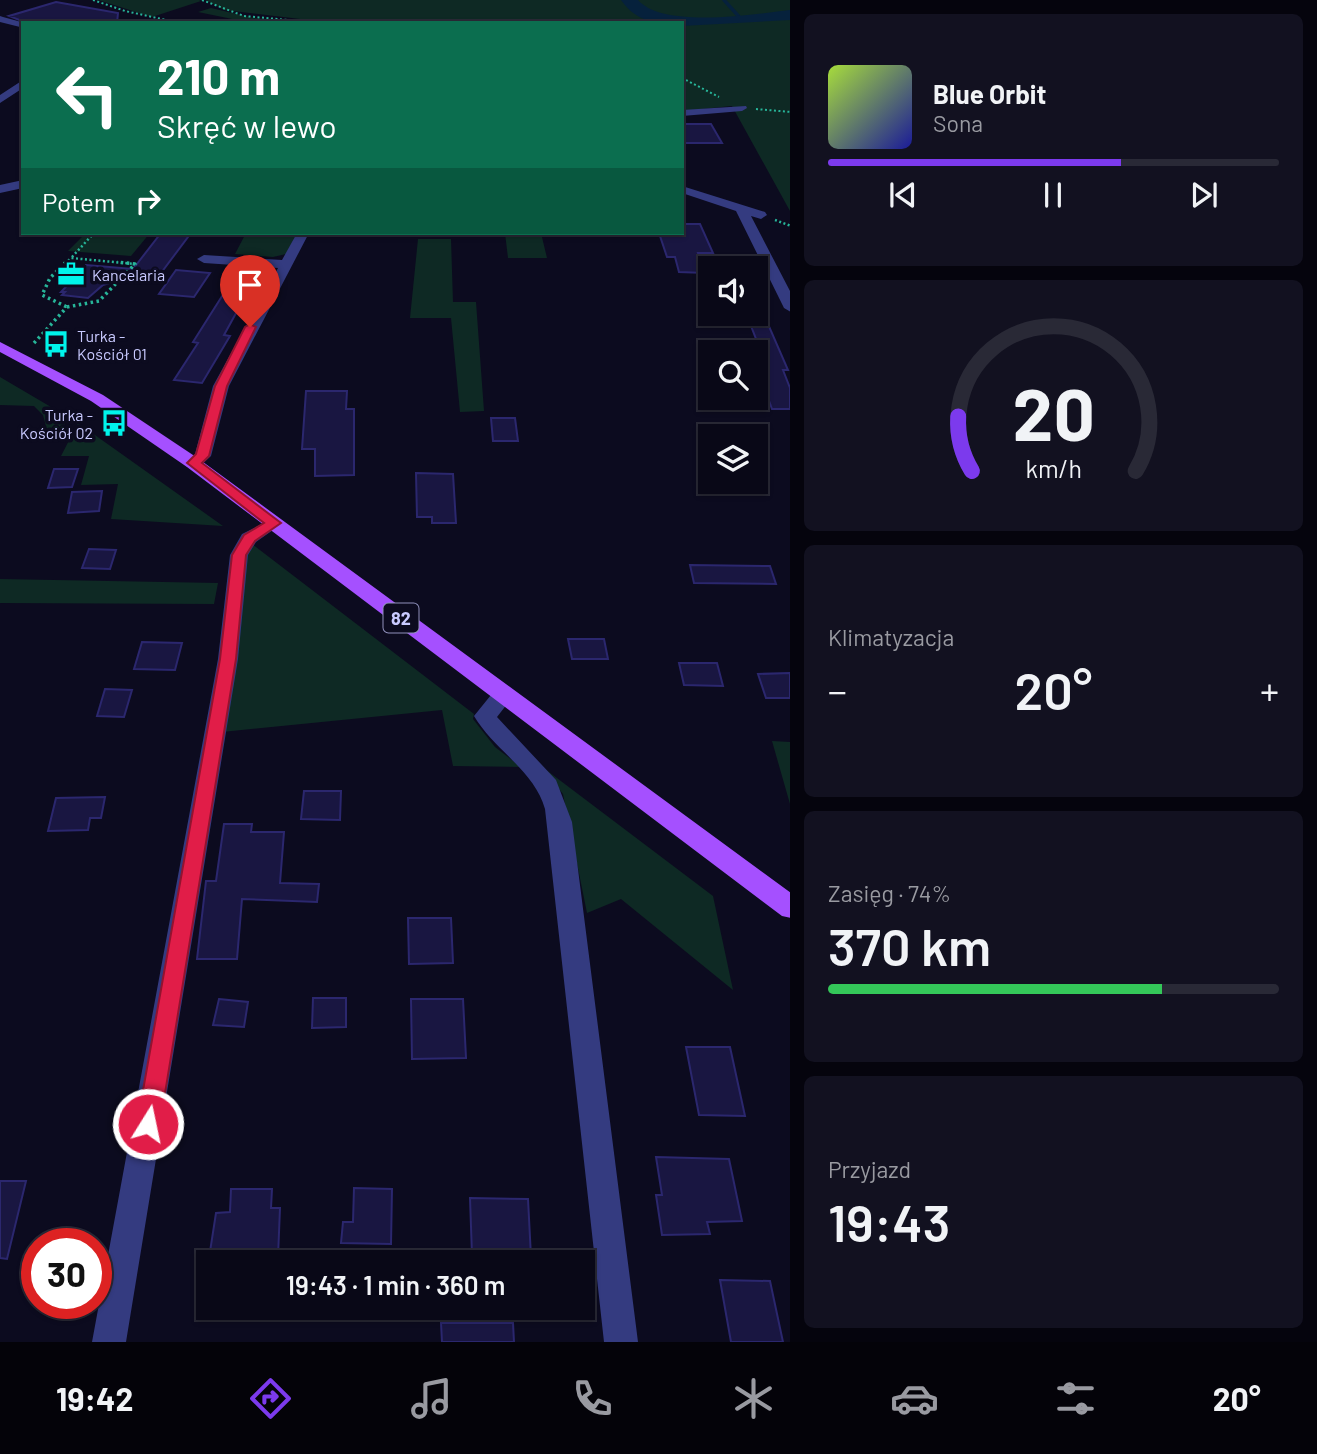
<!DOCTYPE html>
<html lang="pl">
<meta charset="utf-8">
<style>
body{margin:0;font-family:Barlow,sans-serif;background:#121120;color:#f1f3f6;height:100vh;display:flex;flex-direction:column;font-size:26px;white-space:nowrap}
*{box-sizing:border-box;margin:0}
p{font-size:23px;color:#999aa1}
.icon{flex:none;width:38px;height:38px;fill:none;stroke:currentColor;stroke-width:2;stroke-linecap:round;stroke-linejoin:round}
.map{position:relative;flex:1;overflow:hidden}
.details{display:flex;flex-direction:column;gap:14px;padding:14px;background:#05040d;width:527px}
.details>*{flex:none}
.banner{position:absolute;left:21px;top:21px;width:663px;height:214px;border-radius:0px;box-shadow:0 2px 5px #0004,0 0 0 2px #292936;background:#0b6e4f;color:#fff;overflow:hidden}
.buttons{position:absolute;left:698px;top:256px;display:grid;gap:14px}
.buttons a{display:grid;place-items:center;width:70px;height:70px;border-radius:0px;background:#090817;box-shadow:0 2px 5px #0004,0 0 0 2px #292936;font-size:35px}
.speed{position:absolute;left:21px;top:1228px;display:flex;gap:14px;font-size:35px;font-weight:700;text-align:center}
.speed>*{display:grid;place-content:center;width:91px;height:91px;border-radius:50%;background:#090817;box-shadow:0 2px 5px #0004,0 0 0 2px #292936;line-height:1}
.speed .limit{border:10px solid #d22;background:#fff;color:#111}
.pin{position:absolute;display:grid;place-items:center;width:60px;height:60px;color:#fff;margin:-72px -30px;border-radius:50% 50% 50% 0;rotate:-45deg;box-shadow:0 0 7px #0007}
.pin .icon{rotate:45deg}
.me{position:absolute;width:77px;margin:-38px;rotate:10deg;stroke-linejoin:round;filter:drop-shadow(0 0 5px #0008)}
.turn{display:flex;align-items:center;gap:24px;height:147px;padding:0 21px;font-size:32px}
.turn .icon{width:91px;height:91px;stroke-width:2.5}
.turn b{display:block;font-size:49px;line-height:60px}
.then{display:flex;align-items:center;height:66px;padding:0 21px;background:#0003;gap:14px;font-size:26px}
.big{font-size:52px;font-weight:600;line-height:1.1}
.details .tile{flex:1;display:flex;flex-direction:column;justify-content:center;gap:10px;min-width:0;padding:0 24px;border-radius:10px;background:#121120}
.details .dial{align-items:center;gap:0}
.dial svg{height:182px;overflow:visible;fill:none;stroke:#292936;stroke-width:7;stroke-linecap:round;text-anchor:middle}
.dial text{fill:#f1f3f6;stroke:none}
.song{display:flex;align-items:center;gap:21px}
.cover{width:84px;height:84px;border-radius:10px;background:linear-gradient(135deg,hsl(80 70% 55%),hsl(240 70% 35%))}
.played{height:7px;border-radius:4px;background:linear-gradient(90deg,#7c3aed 65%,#292936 65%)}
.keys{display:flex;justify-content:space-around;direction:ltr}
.heat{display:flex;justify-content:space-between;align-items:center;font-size:38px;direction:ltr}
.charge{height:10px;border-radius:5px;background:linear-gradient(90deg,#34c759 74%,#292936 0)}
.trip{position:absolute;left:196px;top:1250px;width:399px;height:70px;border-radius:0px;background:#090817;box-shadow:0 2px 5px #0004,0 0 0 2px #292936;font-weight:600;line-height:70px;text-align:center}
.tab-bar{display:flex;height:112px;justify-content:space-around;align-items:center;background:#040309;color:#999aa1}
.tab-bar .icon{width:49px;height:49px}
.tab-bar .selected{color:#7c3aed}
.tab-bar b{font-size:32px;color:#f1f3f6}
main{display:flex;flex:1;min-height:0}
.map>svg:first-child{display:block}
.green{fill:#0e2924}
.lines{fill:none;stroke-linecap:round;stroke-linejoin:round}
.stream{stroke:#06213c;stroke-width:3.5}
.river{fill:#06213c;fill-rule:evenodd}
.building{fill:#191641;stroke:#2b276e;stroke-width:2}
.path-far2{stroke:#27b599;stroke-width:2;stroke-dasharray:2 2.5;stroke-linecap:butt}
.path-far1{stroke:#27b599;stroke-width:2.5;stroke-dasharray:2 2.5;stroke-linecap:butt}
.path{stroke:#27b599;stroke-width:3.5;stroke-dasharray:2.5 3.5;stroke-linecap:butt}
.minor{fill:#343b80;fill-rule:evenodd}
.major{fill:#a550ff;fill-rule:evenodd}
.route{fill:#e11d48;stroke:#92132f;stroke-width:2}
.labels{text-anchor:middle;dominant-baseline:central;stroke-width:7;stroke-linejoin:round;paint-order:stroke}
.far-poi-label{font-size:16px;fill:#c9caff;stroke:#0c0b1f;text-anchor:start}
.shield{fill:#0c0b1f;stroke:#9091bc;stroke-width:2}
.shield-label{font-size:18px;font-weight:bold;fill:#c9caff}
</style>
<main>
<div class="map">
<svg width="791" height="1342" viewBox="0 0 791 1342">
<rect width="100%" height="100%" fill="#0c0b1f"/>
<path class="green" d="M98,0H199L201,1L152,17Z
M206,0H790V211L732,106L683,111L682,23L325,22L224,10Z
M211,8L254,18L301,22L233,23L237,20L198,12Z
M86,233H150L131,256L68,251Z
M246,233H297L286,254L273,257L235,254Z
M505,233H541L547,258H508Z
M418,239H451L453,302H476L484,411L460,412L451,318H410Z
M0,377L68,417L59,439L49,438L43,415L34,406L0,405Z
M78,423L223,526L111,519L118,484L81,485L89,456H61Z
M252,544L474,714L473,719L495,747L521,767L453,766L442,710L222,732L247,555Z
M0,579L218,583L214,604L0,603Z
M772,741L790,742V804Z
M541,766L713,896L733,990L621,899L587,913L563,794Z"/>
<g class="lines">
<path class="stream" d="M724,0L742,20"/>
<path class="river" d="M621,0H638C663,29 754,14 791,10V20L682,26V23C656,23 637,23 621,0Z"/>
</g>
<path class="building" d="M56,2L118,13L117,23H27L9,16Z
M682,124H711L722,143H682Z
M682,224H700L713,253H698L705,273L679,272L675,257H667L659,233H682Z
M161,233H191L158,277L137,275L103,285L88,298L62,295L65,292H61L86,265L133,269Z
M176,270L210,273L194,297L159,294Z
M224,293L246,295L224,335L230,336L202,383L174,380L198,343L193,342Z
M758,301L788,370H783L790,388V409H772L756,365V362H765L746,313H756Z
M306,391H347L346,409H354V475L315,476V449H302Z
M491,418H515L518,441H493Z
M54,469H78L72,487L48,488Z
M416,473L453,474L456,523H432V517H417Z
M102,491L99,511L68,513L72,492Z
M89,549L116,550L110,569L82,568Z
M690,565L770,566L776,584L694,583Z
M568,639H604L608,659H572Z
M142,642L182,643L175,670L134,669Z
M679,663H717L723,686L684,685Z
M790,673V698H766L758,674Z
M105,689L132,690L124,717L97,716Z
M304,791H341L340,820L301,819Z
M105,797L101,818H90L88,830L48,831L56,798Z
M224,824H252L251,832H284L280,883L319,884L317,902L242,899L237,959H197L206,881H216Z
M408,918H451L453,963L409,964Z
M313,998H346V1027L312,1028Z
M219,999L248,1002L244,1027L213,1025Z
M411,999H463L466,1058L412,1059Z
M686,1047H730L745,1116L699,1115Z
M656,1157L729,1159L742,1221L707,1222L710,1234L662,1235L656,1195H662Z
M0,1181H26L7,1259L0,1258Z
M354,1188L392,1189L391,1244L341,1243L343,1222H353Z
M231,1189H272L271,1208H280L278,1257H247V1262L209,1258L216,1213L230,1212Z
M470,1198L528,1199L531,1257L472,1255Z
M720,1280L770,1281L783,1342H731Z
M441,1323H513L514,1342H442Z"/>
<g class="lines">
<path class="path-far2" d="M93,0L125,11L180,23
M202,0L244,16L322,23
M682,78L719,97
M756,109L791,112"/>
<path class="path-far1" d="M775,220L791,226
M72,257L94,233
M65,264L71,258L135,264"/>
<path class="path" d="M66,262L50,278L42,295L67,307
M67,307L99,301L135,264L117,262
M34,343L67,307"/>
<path class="minor" d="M0,16L3,17L25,23L20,27L0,22Z
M23,80V88L0,103V95Z
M746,106L747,108L742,111L682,116V110Z
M23,180V188L0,193V185Z
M682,186L765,212L767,215L761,219L751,216L791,293V312L784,308L736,211L682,193Z
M297,233H309L229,386L211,456L199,467H187L184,463L195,454L213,386L278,268L204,263L197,259L204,255L282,260Z
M274,518L283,523L256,542L248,555L238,659L126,1342H92L218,659L230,555L242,534Z
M503,687L511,690L514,695L497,717L556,780L572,822L638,1342H604L545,809C534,770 494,750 474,716L495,690Z"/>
<path class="major" d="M0,342L103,395L199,459L791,893V918L782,916L187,467L91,401L0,352Z"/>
</g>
<path class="route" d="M250,324L256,327L227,386L209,456L202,463L281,523L255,541L246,555L236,659L160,1124L156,1131L148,1135L140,1131L137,1124L220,659L232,555L244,535L264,523L187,463L196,454L215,386L245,327Z"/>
<defs>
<symbol id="office-bare" viewBox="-9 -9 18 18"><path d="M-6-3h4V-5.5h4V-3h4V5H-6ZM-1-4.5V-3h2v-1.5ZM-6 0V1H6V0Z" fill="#00f4eb" stroke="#0c0b1f" stroke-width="2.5" paint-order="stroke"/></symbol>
<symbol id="bus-bare" viewBox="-9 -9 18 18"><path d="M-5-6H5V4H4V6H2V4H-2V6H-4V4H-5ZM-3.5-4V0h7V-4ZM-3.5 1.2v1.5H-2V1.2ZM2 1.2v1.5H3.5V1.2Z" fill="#00f4eb" stroke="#0c0b1f" stroke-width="2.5" paint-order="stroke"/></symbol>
</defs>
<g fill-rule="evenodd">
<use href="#office-bare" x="52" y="255" width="38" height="38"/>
<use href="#bus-bare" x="37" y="325" width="38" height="38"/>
<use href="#bus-bare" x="95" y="404" width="38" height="38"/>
</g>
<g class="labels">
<g class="far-poi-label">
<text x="92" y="274">Kancelaria</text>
<text x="77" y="335">Turka -<tspan x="77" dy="18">Kościół 01</tspan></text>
<text x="93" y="414" text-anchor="end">Turka -<tspan x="93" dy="18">Kościół 02</tspan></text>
</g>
<rect class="shield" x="383.5" y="603.5" width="35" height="29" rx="5"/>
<g class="shield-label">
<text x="401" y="618">82</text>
</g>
</g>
</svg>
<div class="buttons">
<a><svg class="icon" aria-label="sound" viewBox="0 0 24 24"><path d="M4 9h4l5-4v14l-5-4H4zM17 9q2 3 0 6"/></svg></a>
<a><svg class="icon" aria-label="search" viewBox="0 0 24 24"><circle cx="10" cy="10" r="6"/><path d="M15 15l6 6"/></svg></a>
<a><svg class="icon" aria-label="layers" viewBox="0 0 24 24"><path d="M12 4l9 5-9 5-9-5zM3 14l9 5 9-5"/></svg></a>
</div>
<div class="speed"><div class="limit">30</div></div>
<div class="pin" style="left:250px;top:327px;background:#d93025"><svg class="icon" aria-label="arrive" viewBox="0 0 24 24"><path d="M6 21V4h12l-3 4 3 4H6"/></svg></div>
<svg class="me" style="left:148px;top:1124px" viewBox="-20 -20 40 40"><circle r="17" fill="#e11d48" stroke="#fff" stroke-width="3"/><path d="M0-11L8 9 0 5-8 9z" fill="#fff"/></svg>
<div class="trip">19:43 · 1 min · 360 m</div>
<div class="banner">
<div class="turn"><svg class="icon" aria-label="left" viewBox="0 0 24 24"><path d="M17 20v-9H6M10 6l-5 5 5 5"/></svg><div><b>210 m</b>Skręć w lewo</div></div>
<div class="then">Potem<svg class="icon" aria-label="right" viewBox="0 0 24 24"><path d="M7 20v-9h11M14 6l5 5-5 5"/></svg></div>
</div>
</div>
<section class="details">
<div class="tile">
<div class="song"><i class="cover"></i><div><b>Blue Orbit</b><p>Sona</p></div></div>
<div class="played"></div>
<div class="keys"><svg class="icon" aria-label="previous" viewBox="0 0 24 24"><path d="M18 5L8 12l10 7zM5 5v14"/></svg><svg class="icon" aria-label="pause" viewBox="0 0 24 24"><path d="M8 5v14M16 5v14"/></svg><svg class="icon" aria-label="next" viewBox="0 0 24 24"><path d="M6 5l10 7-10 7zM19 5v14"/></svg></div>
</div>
<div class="tile dial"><svg viewBox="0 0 100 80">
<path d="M14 69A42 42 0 1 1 86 69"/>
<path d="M14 69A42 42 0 0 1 8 45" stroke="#7c3aed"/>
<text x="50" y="56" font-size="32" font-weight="700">20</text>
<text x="50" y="72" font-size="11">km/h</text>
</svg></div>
<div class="tile"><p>Klimatyzacja</p>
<div class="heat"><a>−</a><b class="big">20°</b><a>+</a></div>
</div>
<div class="tile"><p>Zasięg · 74%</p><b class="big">370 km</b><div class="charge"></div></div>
<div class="tile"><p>Przyjazd</p><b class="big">19:43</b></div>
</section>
</main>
<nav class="tab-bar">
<b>19:42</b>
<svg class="icon selected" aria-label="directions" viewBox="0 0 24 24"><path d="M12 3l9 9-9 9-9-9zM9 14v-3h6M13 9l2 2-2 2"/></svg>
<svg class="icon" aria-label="music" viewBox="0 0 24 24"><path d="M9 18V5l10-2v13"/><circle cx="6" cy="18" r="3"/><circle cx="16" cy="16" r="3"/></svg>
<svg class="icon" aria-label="phone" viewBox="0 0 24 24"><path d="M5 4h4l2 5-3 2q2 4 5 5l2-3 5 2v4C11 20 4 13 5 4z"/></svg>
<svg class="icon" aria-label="climate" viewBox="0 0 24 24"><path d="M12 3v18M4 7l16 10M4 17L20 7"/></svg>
<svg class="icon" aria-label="car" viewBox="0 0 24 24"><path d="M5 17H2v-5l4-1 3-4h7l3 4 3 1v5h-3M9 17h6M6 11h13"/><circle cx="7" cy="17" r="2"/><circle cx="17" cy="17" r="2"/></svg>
<svg class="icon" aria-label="filters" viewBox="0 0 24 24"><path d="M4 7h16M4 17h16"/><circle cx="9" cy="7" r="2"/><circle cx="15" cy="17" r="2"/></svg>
<b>20°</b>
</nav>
